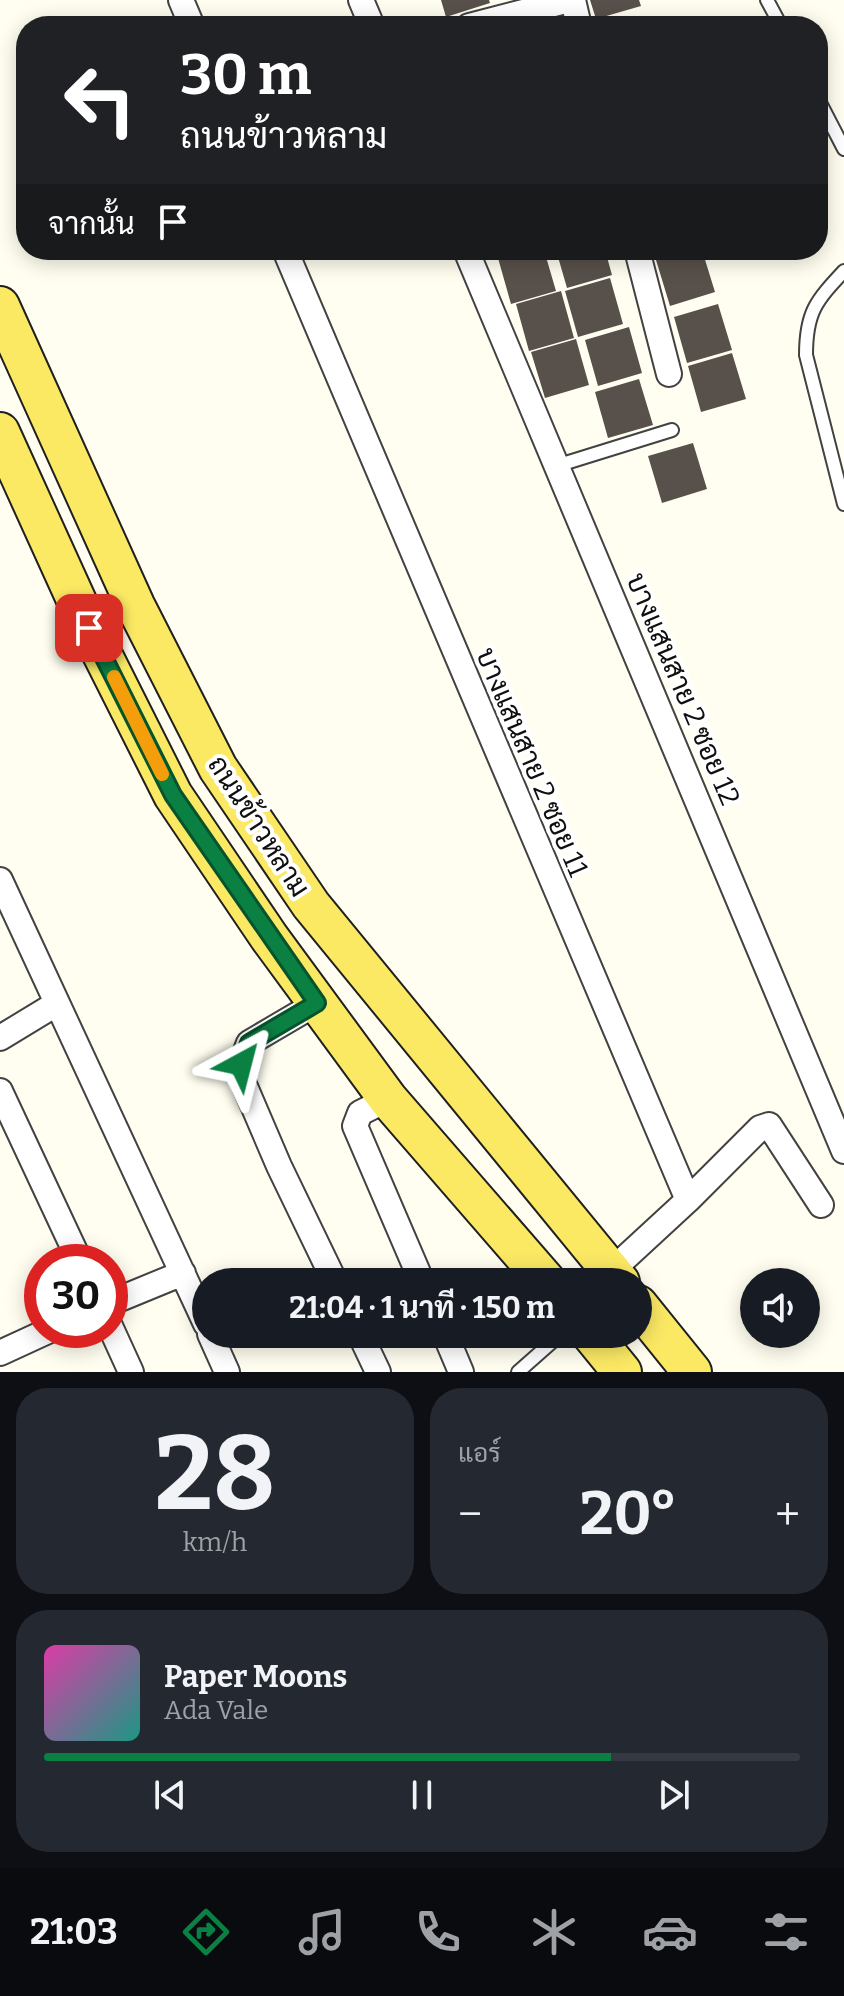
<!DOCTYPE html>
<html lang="th">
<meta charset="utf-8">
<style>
body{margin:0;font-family:Bitter,Sarabun,serif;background:#242831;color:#f1f3f6;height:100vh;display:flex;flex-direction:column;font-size:30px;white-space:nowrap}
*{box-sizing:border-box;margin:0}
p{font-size:26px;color:#9ea1a6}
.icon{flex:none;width:44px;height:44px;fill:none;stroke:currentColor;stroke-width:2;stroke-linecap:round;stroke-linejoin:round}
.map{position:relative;height:1372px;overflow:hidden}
.side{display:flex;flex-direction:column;gap:16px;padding:16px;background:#0d0f14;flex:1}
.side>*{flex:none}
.top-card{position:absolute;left:16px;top:16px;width:812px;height:244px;border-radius:32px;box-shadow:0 4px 20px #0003;background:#202124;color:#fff;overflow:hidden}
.buttons{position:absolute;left:740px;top:1268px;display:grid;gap:16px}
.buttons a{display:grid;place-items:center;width:80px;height:80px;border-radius:50%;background:#171b24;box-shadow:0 4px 20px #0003;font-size:40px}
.speed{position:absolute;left:24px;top:1244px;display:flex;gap:16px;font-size:40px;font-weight:700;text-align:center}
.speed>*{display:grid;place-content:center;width:104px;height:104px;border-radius:50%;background:#171b24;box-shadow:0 4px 20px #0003;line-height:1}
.speed .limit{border:12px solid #d22;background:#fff;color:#111}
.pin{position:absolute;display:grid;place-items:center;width:68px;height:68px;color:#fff;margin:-34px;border-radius:16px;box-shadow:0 4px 12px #0006}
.me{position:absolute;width:88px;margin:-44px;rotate:38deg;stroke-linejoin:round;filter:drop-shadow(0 0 6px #0008)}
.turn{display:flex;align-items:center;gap:28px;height:168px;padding:0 32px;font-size:36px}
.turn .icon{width:104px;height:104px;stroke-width:2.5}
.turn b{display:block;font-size:56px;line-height:68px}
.then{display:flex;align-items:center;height:76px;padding:0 32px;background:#0003;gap:16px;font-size:30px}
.big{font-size:60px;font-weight:700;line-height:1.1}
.side .tile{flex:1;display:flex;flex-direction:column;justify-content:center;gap:12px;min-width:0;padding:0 28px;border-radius:32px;background:#242831}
.side .dial{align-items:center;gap:0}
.dial b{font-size:104px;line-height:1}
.song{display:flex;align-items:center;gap:24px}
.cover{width:96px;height:96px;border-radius:12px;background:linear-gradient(135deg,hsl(320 70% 55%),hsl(170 70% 35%))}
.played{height:8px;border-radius:4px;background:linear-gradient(90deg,#0b8043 75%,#363941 75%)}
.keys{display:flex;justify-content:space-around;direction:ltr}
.heat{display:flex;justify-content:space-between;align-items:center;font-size:44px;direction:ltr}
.side .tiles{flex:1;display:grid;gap:16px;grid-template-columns:1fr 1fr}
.tile:last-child{grid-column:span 2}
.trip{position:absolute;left:192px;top:1268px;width:460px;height:80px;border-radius:40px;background:#171b24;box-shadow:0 4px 20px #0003;font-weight:700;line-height:80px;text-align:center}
.tab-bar{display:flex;height:128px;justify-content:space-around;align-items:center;background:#090b0e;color:#9ea1a6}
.tab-bar .icon{width:56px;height:56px}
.tab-bar .current{color:#0b8043}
.tab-bar b{font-size:36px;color:#f1f3f6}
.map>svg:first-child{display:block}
.building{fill:#58514b}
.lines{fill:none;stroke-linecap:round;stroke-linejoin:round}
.lane-casing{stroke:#424242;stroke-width:16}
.street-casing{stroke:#424242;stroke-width:28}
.primary-casing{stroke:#202020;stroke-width:42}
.lane{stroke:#fff;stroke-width:12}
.street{stroke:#fff;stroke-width:24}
.primary{stroke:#fbe964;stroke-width:38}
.route-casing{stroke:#07532c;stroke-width:20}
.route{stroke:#0b8043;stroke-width:14}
.slow{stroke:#f59e0b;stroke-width:14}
.labels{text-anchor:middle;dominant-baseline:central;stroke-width:8;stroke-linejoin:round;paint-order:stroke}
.street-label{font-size:28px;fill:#0f0f0f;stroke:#fff}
</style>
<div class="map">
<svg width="844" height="1372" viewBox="0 0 844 1372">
<rect width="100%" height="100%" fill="#fffef0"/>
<path class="building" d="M441,0H489L490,3L446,17Z
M590,0H639L641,6L596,19Z
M524,250H544L556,291L511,304L498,258Z
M556,250H605L612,275L567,288Z
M689,250H702L715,292L670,306L656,260Z
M610,278L623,324L578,337L565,291Z
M561,291L574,338L529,351L516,304Z
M718,304L732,350L687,363L674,317Z
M629,327L642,373L598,386L585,340Z
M576,339L589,385L545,398L531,352Z
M732,353L746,399L701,412L688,366Z
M639,379L653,425L608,438L595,392Z
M693,443L707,489L662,503L648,456Z"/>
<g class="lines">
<defs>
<path id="lane" d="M767,0L781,26
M818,99L844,149
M844,271C816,301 806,312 806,355L844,504
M556,466L672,430
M518,1372L561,1334"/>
<path id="street" d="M181,0L192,26
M361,0L372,26
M573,0L579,26
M469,26L570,0
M285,250L688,1200L611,1271
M466,250L844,1151
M637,250L669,374
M0,880L206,1324
M317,1003L249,1043L241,1064L243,1082L279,1166L335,1282
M0,1038L56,1004
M0,1091L80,1262
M388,1099L360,1113L355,1126L422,1282
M688,1200L760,1128L769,1125L821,1205
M110,1303L183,1273
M110,1326L131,1372
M210,1334L227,1372
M360,1334L378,1372
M445,1334L461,1372
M0,1353L50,1330"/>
<path id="primary" d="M0,306L135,605L218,768L311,905L620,1282
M0,432L89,628L173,795L269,937L388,1099L547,1282
M638,1305L692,1372
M591,1334L622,1372"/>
</defs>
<use href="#lane" class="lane-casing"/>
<use href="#street" class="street-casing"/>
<use href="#primary" class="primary-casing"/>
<use href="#lane" class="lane"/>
<use href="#street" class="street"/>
<use href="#primary" class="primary"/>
</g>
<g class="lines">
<defs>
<path id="route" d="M89,628L173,795L317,1003L249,1043L241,1064"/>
</defs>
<use href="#route" class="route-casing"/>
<use href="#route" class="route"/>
<path class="slow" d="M114,677L162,774"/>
</g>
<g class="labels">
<g class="street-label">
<text transform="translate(683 689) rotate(67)">บางแสนสาย 2 ซอย 12</text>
<text transform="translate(532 762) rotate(67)">บางแสนสาย 2 ซอย 11</text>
<text transform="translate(259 826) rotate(57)">ถนนข้าวหลาม</text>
</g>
</g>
</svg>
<div class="buttons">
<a><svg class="icon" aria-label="sound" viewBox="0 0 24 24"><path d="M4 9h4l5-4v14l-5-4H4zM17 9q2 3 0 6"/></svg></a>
</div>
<div class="speed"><div class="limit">30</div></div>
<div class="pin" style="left:89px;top:628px;background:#d93025"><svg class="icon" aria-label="arrive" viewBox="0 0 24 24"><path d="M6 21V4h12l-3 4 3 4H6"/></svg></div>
<svg class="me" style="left:241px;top:1064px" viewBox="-20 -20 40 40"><path d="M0-17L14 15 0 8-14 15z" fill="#0b8043" stroke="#fff" stroke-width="4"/></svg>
<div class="trip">21:04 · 1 นาที · 150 m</div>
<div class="top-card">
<div class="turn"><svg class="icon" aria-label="left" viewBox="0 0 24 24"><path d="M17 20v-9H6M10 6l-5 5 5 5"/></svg><div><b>30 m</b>ถนนข้าวหลาม</div></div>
<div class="then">จากนั้น<svg class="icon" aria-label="arrive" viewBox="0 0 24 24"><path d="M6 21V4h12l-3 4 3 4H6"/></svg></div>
</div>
</div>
<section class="side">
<div class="tiles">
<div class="tile dial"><b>28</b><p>km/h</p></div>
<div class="tile"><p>แอร์</p>
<div class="heat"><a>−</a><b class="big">20°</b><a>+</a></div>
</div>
<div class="tile">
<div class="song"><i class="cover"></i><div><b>Paper Moons</b><p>Ada Vale</p></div></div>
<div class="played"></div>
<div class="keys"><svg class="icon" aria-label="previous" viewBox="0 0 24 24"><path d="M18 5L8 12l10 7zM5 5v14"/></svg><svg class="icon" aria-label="pause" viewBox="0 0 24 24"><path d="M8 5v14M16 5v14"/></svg><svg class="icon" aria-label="next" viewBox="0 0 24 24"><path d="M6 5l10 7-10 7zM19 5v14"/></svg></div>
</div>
</div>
</section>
<nav class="tab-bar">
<b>21:03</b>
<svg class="icon current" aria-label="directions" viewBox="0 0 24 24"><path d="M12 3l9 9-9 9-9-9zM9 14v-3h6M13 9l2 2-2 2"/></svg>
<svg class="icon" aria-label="music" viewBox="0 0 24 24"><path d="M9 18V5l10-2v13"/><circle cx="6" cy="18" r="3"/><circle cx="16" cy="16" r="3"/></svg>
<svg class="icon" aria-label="phone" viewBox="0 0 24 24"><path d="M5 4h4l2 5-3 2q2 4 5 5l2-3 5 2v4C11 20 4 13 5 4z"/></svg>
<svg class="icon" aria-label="climate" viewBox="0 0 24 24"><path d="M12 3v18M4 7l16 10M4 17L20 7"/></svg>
<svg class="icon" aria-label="car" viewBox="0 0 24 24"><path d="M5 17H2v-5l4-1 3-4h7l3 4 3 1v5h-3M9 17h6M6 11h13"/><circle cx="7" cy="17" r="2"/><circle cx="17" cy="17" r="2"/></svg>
<svg class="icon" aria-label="filters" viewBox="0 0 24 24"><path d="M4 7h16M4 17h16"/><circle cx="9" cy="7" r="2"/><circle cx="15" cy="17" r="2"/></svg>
</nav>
